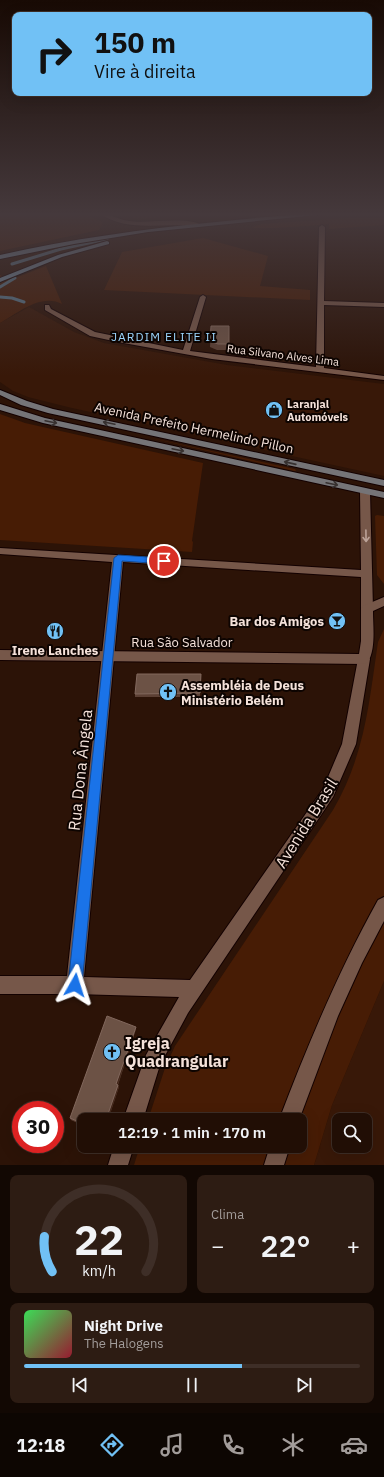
<!DOCTYPE html>
<html lang="pt">
<meta charset="utf-8">
<style>
body{margin:0;font-family:"IBM Plex Sans",sans-serif;background:#2d1c13;color:#f1f3f6;height:100vh;display:flex;flex-direction:column;font-size:15px;white-space:nowrap}
*{box-sizing:border-box;margin:0}
p{font-size:13px;color:#a29c9a}
.icon{flex:none;width:22px;height:22px;fill:none;stroke:currentColor;stroke-width:2;stroke-linecap:round;stroke-linejoin:round}
.map{position:relative;height:1165px;overflow:hidden}
.details{display:flex;flex-direction:column;gap:10px;padding:10px;background:#120803;flex:1}
.details>*{flex:none}
.top-card{position:absolute;left:12px;top:12px;width:360px;height:84px;border-radius:8px;box-shadow:0 4px 16px #0002,0 0 0 1px #3e2e27;background:#71c1f5;color:#111;overflow:hidden}
.buttons{position:absolute;left:332px;top:1113px;display:grid;gap:8px}
.buttons a{display:grid;place-items:center;width:40px;height:40px;border-radius:8px;background:#210e05;box-shadow:0 4px 16px #0002,0 0 0 1px #3e2e27;font-size:20px}
.speed{position:absolute;left:12px;top:1101px;display:flex;gap:8px;font-size:20px;font-weight:700;text-align:center}
.speed>*{display:grid;place-content:center;width:52px;height:52px;border-radius:50%;background:#210e05;box-shadow:0 4px 16px #0002,0 0 0 1px #3e2e27;line-height:1}
.speed .limit{border:6px solid #d22;background:#fff;color:#111}
.pin{position:absolute;display:grid;place-items:center;width:34px;height:34px;color:#fff;margin:-17px;border:2px solid #fff;border-radius:50%;box-shadow:0 1px 4px #0007}
.me{position:absolute;width:44px;margin:-22px;rotate:6deg;stroke-linejoin:round;filter:drop-shadow(0 0 3px #0008)}
.turn{display:flex;align-items:center;gap:14px;height:84px;padding:0 16px;font-size:18px}
.turn .icon{width:52px;height:52px;stroke-width:2.5}
.turn b{display:block;font-size:28px;line-height:34px}
.big{font-size:30px;font-weight:600;line-height:1.1}
.details .card{flex:1;display:flex;flex-direction:column;justify-content:center;gap:6px;min-width:0;padding:0 14px;border-radius:8px;background:#2d1c13}
.details .dial{align-items:center;gap:0}
.dial svg{height:104px;overflow:visible;fill:none;stroke:#3e2e27;stroke-width:7;stroke-linecap:round;text-anchor:middle}
.dial text{fill:#f1f3f6;stroke:none}
.song{display:flex;align-items:center;gap:12px}
.cover{width:48px;height:48px;border-radius:6px;background:linear-gradient(135deg,hsl(130 70% 55%),hsl(350 70% 35%))}
.played{height:4px;border-radius:2px;background:linear-gradient(90deg,#71c1f5 65%,#3e2e27 65%)}
.keys{display:flex;justify-content:space-around;direction:ltr}
.heat{display:flex;justify-content:space-between;align-items:center;font-size:22px;direction:ltr}
.details .tiles{flex:1;display:grid;gap:10px;grid-template-columns:1fr 1fr}
.card:last-child{grid-column:span 2}
.trip{position:absolute;left:77px;top:1113px;width:230px;height:40px;border-radius:8px;background:#210e05;box-shadow:0 4px 16px #0002,0 0 0 1px #3e2e27;font-weight:600;line-height:40px;text-align:center}
.tabs{display:flex;height:64px;justify-content:space-around;align-items:center;background:#0d0602;color:#a29c9a}
.tabs .icon{width:28px;height:28px}
.tabs .current{color:#71c1f5}
.tabs b{font-size:18px;color:#f1f3f6}
.map>svg:first-child{display:block}
.built{fill:#381808;fill-rule:evenodd}
.green{fill:#471c05}
.lines{fill:none;stroke-linecap:round;stroke-linejoin:round}
.stream{stroke:#5b7c91;stroke-width:3}
.minor-casing{stroke:#130100;stroke-width:2}
.tertiary-casing{stroke:#130100;stroke-width:2}
.secondary-casing{stroke:#130100;stroke-width:2}
.primary-casing{stroke:#130100;stroke-width:2}
.minor{fill:#765749;fill-rule:evenodd}
.tertiary{fill:#765749;fill-rule:evenodd}
.secondary{fill:#757477;fill-rule:evenodd}
.primary{fill:#7590a5;fill-rule:evenodd}
.wall{fill:#5c4034}
.shaded-wall{fill:#42271a}
.building{fill:#6c5245;stroke:#82685d}
.oneway{stroke:#373130}
.oneway2{stroke:#bca399}
.route{fill:#1a73e8;stroke:#114b97}
.labels{text-anchor:middle;dominant-baseline:central;stroke-width:4;stroke-linejoin:round;paint-order:stroke}
.far-street-label{font-size:11px;fill:#f5e2da;stroke:#0d0401}
.far-poi-label{font-size:11px;font-weight:bold;fill:#f5e2da;stroke:#0d0401;text-anchor:start}
.far-neighbourhood-label{font-size:12px;letter-spacing:1px;fill:#9cd5fc;stroke:#0d0401}
.street-label{font-size:13px;fill:#f5e2da;stroke:#0d0401}
.poi-label{font-size:13px;font-weight:bold;fill:#f5e2da;stroke:#0d0401;text-anchor:end}
.near-street-label{font-size:16px;fill:#f5e2da;stroke:#0d0401}
.near-poi-label{font-size:16px;font-weight:bold;fill:#f5e2da;stroke:#0d0401;text-anchor:start}
</style>
<div class="map">
<svg width="384" height="1165" viewBox="0 0 384 1165">
<rect width="100%" height="100%" fill="#2c1307"/>
<path class="built" d="M121,213H189L139,220Z
M29,307L74,332L104,343L227,365L384,384V476L72,408L28,397L13,391L0,382V323Z
M384,981V1165H314L332,1105ZM339,1120H365V1146H339Z"/>
<path class="green" d="M0,213H82L103,222L99,230L0,251Z
M347,218H384V225L329,229V224C303,226 278,229 252,228L261,224Z
M203,238L268,256L260,286L310,290V300L104,290L122,252Z
M46,266L62,304C41,293 18,313 0,323V275L10,280Z
M0,414L25,423L203,463L192,541L193,542L192,552L0,540Z
M142,436L295,469L296,471H294Z
M377,515L384,516V584L377,575L375,516Z
M384,629V981L332,1105L314,1165H134L140,1146H300V1120H148L165,1068L175,1046L333,810C365,755 369,703 378,642Z"/>
<g class="lines">
<path class="stream" d="M12,264L61,249L107,239
M0,287L15,278
M0,297L12,298L24,302"/>
<defs>
<path id="minor" d="M99,213C110,213 118,220 129,221C147,224 188,216 201,225L198,227C165,221 128,234 99,213Z
M322,225L325,227L324,301L384,303V307L324,305V368L384,376V380L212,359L118,342L90,336L45,310V305H49L51,309L95,332L183,350L200,297L203,295L206,297L190,351L316,367L319,227Z
M365,488L370,491L373,609L371,612H363L361,609V577L123,562L84,977L190,980L323,789L342,744L358,659L360,656L364,654L368,656L370,659L356,744L333,797L188,1013L160,1065L143,1120H123L146,1055L179,997L75,994H0V976H67L112,562L0,554V548L361,570L360,491Z
M384,897V921L362,963L338,1016L299,1120H279C308,1044 339,970 378,900Z
M114,1146H134L128,1165H108Z
M270,1146H290L284,1165H264Z"/>
<path id="tertiary" d="M384,597V606L373,611C373,627 376,648 368,662L364,664L0,660V650L359,654L361,641V609L363,606Z"/>
<path id="secondary" d="M0,390L27,401L53,409L384,480V486L48,413L21,405L0,395Z
M0,404L45,418L384,492V498L43,423L0,410Z"/>
<path id="primary" d="M337,213L148,232L74,244L0,259V255C71,239 143,229 216,222C256,218 296,213 337,213Z
M107,241L109,242V244L62,257L0,282V278L58,255Z"/>
</defs>
<use href="#minor" class="minor-casing"/>
<use href="#tertiary" class="tertiary-casing"/>
<use href="#secondary" class="secondary-casing"/>
<use href="#primary" class="primary-casing"/>
<use href="#minor" class="minor"/>
<use href="#tertiary" class="tertiary"/>
<use href="#secondary" class="secondary"/>
<use href="#primary" class="primary"/>
</g>
<path class="wall" d="M211,326H229V350H217L210,347Z
M201,674L200,697H135V694Z
M136,1029L118,1085L119,1087L108,1120H84V1126L71,1120L70,1118Z"/>
<path class="shaded-wall" d="M136,1027V1029L117,1087L116,1084Z
M118,1085L119,1087L108,1120H106Z"/>
<path class="building" d="M211,326H229V344H218L210,341Z
M137,674H201L200,693L135,694Z
M107,1016L136,1027L116,1084L118,1085L106,1120H84V1124L70,1118Z"/>
<defs><path id="oneway-shaft" d="M-6 0H5M1.5-3L5.5 0L1.5 3" fill="none" stroke-width="1.6" stroke-linecap="round" stroke-linejoin="round"/></defs>
<g class="oneway">
<use href="#oneway-shaft" transform="translate(51 422) rotate(12)"/>
<use href="#oneway-shaft" transform="translate(109 423) rotate(-168)"/>
<use href="#oneway-shaft" transform="translate(178 450) rotate(12)"/>
<use href="#oneway-shaft" transform="translate(290 463) rotate(-167)"/>
<use href="#oneway-shaft" transform="translate(332 484) rotate(12)"/>
</g>
<use class="oneway2" href="#oneway-shaft" transform="translate(366 536) rotate(89)"/>
<linearGradient id="sky" x2="0" y2="1"><stop stop-color="#180a04"/><stop offset="0.57" stop-color="#45393c"/><stop offset="1" stop-color="#45393c" stop-opacity="0"/></linearGradient>
<rect width="384" height="376" fill="url(#sky)"/>
<path class="route" d="M118,555L164,558L168,561L164,564L122,561L82,985L80,990L75,992L70,990L68,985L114,558Z"/>
<defs>
<symbol id="shop-disc" viewBox="-11 -11 22 22"><circle r="9.5" fill="#71c1f5" stroke="#0d0401"/><path d="M-5-2.5h2.3a2.7 3.5 0 0 1 5.4 0H5L5.5 6h-11ZM-1.5-2.5h3a1.5 2.3 0 0 0-3 0Z" fill="#111"/></symbol>
<symbol id="bar-disc" viewBox="-11 -11 22 22"><circle r="9.5" fill="#71c1f5" stroke="#0d0401"/><path d="M-6-5H6L.8 .8V4.5H3.5V6h-7V4.5H-.8V.8Z" fill="#111"/></symbol>
<symbol id="restaurant-disc" viewBox="-11 -11 22 22"><circle r="9.5" fill="#71c1f5" stroke="#0d0401"/><path d="M-5-6h1v4h1v-4h1v4h1v-4h1v5L-1.5 .5V6h-2V.5L-5-1ZM5-6V6H3V1.5H1.5Q1.5-4 5-6Z" fill="#111"/></symbol>
<symbol id="church-disc" viewBox="-11 -11 22 22"><circle r="9.5" fill="#71c1f5" stroke="#0d0401"/><path d="M-1.2-6h2.4v3.5h3.3v2.4h-3.3V6h-2.4V-.1h-3.3v-2.4h3.3Z" fill="#111"/></symbol>
</defs>
<g fill-rule="evenodd">
<use href="#shop-disc" x="264" y="400" width="20" height="20"/>
<use href="#bar-disc" x="327" y="611" width="20" height="20"/>
<use href="#restaurant-disc" x="45" y="621" width="20" height="20"/>
<use href="#church-disc" x="158" y="682" width="20" height="20"/>
<use href="#church-disc" x="102" y="1042" width="20" height="20"/>
</g>
<g class="labels">
<g class="far-street-label">
<text transform="translate(283 355) rotate(7)">Rua Silvano Alves Lima</text>
</g>
<g class="far-poi-label">
<text x="287" y="404">Laranjal<tspan x="287" dy="13">Automóveis</tspan></text>
</g>
<g class="far-neighbourhood-label">
<text x="164" y="336">JARDIM ELITE II</text>
</g>
<g class="street-label">
<text transform="translate(194 428) rotate(12)">Avenida Prefeito Hermelindo Pillon</text>
<text x="182" y="642">Rua São Salvador</text>
</g>
<g class="poi-label">
<text x="324" y="621">Bar dos Amigos</text>
<text x="55" y="650" text-anchor="middle">Irene Lanches</text>
<text x="181" y="685" text-anchor="start">Assembléia de Deus<tspan x="181" dy="15">Ministério Belém</tspan></text>
</g>
<g class="near-street-label">
<text transform="translate(80 770) rotate(-84)">Rua Dona Ângela</text>
<text transform="translate(306 823) rotate(-58)">Avenida Brasil</text>
</g>
<g class="near-poi-label">
<text x="125" y="1043">Igreja<tspan x="125" dy="18">Quadrangular</tspan></text>
</g>
</g>
</svg>
<div class="buttons">
<a><svg class="icon" aria-label="search" viewBox="0 0 24 24"><circle cx="10" cy="10" r="6"/><path d="M15 15l6 6"/></svg></a>
</div>
<div class="speed"><div class="limit">30</div></div>
<div class="pin" style="left:164px;top:561px;background:#d93025"><svg class="icon" aria-label="arrive" viewBox="0 0 24 24"><path d="M6 21V4h12l-3 4 3 4H6"/></svg></div>
<svg class="me" style="left:75px;top:985px" viewBox="-20 -20 40 40"><path d="M0-17L14 15 0 8-14 15z" fill="#1a73e8" stroke="#fff" stroke-width="4"/></svg>
<div class="trip">12:19 · 1 min · 170 m</div>
<div class="top-card">
<div class="turn"><svg class="icon" aria-label="right" viewBox="0 0 24 24"><path d="M7 20v-9h11M14 6l5 5-5 5"/></svg><div><b>150 m</b>Vire à direita</div></div>
</div>
</div>
<section class="details">
<div class="tiles">
<div class="card dial"><svg viewBox="0 0 100 80">
<path d="M14 69A42 42 0 1 1 86 69"/>
<path d="M14 69A42 42 0 0 1 8 42" stroke="#71c1f5"/>
<text x="50" y="56" font-size="32" font-weight="700">22</text>
<text x="50" y="72" font-size="11">km/h</text>
</svg></div>
<div class="card"><p>Clima</p>
<div class="heat"><a>−</a><b class="big">22°</b><a>+</a></div>
</div>
<div class="card">
<div class="song"><i class="cover"></i><div><b>Night Drive</b><p>The Halogens</p></div></div>
<div class="played"></div>
<div class="keys"><svg class="icon" aria-label="previous" viewBox="0 0 24 24"><path d="M18 5L8 12l10 7zM5 5v14"/></svg><svg class="icon" aria-label="pause" viewBox="0 0 24 24"><path d="M8 5v14M16 5v14"/></svg><svg class="icon" aria-label="next" viewBox="0 0 24 24"><path d="M6 5l10 7-10 7zM19 5v14"/></svg></div>
</div>
</div>
</section>
<nav class="tabs">
<b>12:18</b>
<svg class="icon current" aria-label="directions" viewBox="0 0 24 24"><path d="M12 3l9 9-9 9-9-9zM9 14v-3h6M13 9l2 2-2 2"/></svg>
<svg class="icon" aria-label="music" viewBox="0 0 24 24"><path d="M9 18V5l10-2v13"/><circle cx="6" cy="18" r="3"/><circle cx="16" cy="16" r="3"/></svg>
<svg class="icon" aria-label="phone" viewBox="0 0 24 24"><path d="M5 4h4l2 5-3 2q2 4 5 5l2-3 5 2v4C11 20 4 13 5 4z"/></svg>
<svg class="icon" aria-label="climate" viewBox="0 0 24 24"><path d="M12 3v18M4 7l16 10M4 17L20 7"/></svg>
<svg class="icon" aria-label="car" viewBox="0 0 24 24"><path d="M5 17H2v-5l4-1 3-4h7l3 4 3 1v5h-3M9 17h6M6 11h13"/><circle cx="7" cy="17" r="2"/><circle cx="17" cy="17" r="2"/></svg>
</nav>
